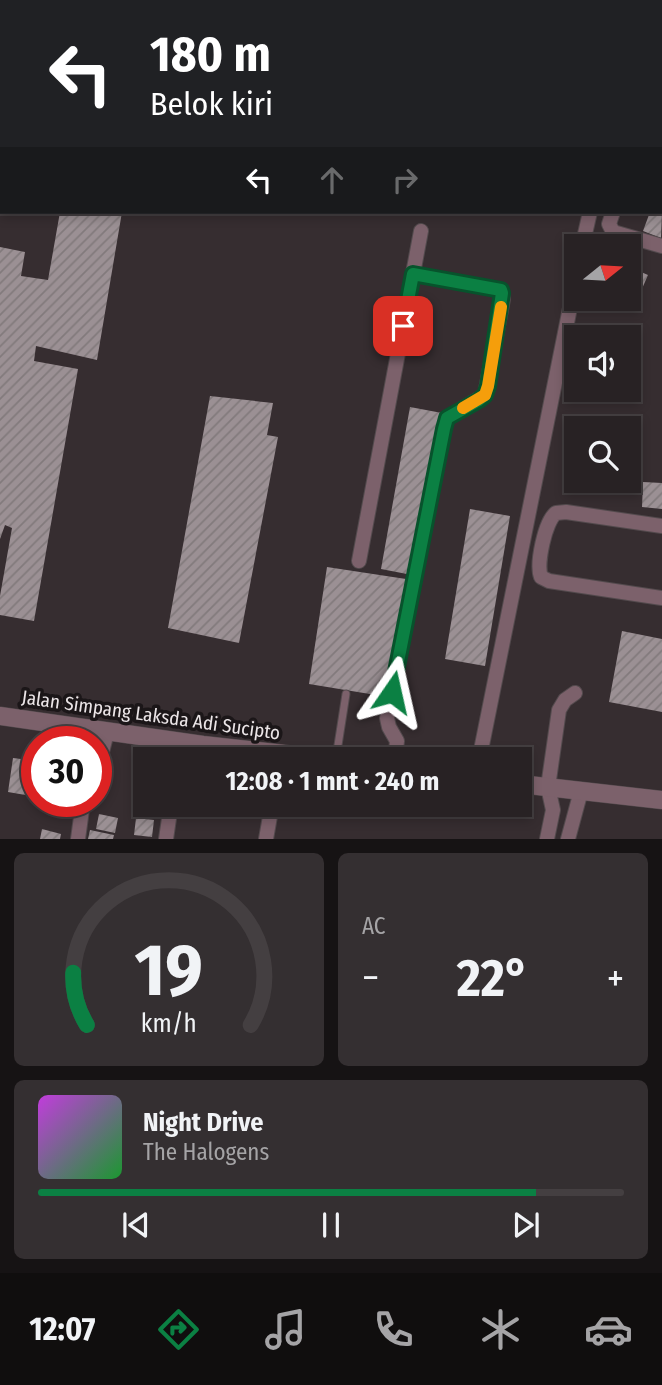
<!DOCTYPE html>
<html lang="id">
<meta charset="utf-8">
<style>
body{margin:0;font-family:"Fira Sans Condensed",sans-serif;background:#342f31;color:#f1f3f6;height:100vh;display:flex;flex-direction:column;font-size:26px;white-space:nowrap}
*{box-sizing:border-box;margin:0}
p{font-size:23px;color:#a5a4a6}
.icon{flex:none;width:38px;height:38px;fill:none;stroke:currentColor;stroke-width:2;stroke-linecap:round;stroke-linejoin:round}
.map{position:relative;height:839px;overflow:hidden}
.sheet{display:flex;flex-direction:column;gap:14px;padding:14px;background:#161314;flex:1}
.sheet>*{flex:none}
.hud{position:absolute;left:0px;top:0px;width:663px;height:214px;box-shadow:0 4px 10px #0003,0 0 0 2px #443f41;background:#202124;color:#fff;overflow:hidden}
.needle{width:46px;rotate:72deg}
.controls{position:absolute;left:564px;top:234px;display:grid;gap:14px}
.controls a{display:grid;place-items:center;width:77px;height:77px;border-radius:0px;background:#282224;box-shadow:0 4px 10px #0003,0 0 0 2px #443f41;font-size:35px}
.speed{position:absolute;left:21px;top:726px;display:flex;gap:14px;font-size:35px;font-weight:700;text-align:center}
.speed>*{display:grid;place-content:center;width:91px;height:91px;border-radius:50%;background:#282224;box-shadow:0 4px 10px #0003,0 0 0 2px #443f41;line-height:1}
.speed .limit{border:10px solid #d22;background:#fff;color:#111}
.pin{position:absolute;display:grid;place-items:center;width:60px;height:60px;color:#fff;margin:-30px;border-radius:14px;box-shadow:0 4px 10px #0006}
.me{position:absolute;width:77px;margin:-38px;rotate:11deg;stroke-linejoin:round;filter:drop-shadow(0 0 5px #0008)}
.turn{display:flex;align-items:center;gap:24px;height:147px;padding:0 35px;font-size:32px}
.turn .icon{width:91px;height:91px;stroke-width:2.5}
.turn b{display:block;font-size:49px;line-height:60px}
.lanes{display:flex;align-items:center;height:66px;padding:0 35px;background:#0003;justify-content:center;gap:35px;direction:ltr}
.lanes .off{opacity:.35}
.big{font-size:52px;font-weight:700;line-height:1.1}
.sheet .tile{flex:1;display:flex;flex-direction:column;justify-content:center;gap:10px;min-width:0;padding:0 24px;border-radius:10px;background:#342f31}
.sheet .dial{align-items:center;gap:0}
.dial svg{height:182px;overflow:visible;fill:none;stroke:#443f41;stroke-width:7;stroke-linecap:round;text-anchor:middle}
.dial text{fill:#f1f3f6;stroke:none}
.song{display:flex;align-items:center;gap:21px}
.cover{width:84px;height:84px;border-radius:10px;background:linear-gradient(135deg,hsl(290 70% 55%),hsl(130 70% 35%))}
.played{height:7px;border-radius:4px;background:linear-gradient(90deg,#0b8043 85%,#443f41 85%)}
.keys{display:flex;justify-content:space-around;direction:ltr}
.heat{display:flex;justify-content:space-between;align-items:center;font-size:38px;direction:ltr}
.sheet .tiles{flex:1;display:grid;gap:14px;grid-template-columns:1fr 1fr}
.tile:last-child{grid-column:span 2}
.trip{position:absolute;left:133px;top:747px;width:399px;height:70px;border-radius:0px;background:#282224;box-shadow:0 4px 10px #0003,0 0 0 2px #443f41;font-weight:700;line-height:70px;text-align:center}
.dock{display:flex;height:112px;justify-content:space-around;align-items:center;background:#100e0e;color:#a5a4a6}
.dock .icon{width:49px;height:49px}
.dock .current{color:#0b8043}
.dock b{font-size:32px;color:#f1f3f6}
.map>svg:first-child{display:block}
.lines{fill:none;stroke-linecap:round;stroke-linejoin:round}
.stream{stroke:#628453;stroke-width:5}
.building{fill:url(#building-hatch)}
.service-casing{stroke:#534a4d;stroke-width:9}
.minor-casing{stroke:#534a4d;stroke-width:16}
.tertiary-casing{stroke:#534a4d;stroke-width:19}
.service{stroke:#7c616b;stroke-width:7}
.minor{stroke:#7c616b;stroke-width:14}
.tertiary{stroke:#7c616b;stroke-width:18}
.route-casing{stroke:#07532c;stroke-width:18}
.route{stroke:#0b8043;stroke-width:12}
.slow{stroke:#f59e0b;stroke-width:12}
.labels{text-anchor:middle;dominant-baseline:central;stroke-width:7;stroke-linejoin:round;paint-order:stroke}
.street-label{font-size:19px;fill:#ebe5e7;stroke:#1b1618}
</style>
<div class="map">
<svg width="662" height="839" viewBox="0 0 662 839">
<defs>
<pattern id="building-hatch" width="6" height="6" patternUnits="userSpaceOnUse" patternTransform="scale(1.75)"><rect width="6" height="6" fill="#9b9094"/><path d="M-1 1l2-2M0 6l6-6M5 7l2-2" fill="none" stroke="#827a7c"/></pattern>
</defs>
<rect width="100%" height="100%" fill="#362d30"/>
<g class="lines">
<path class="stream" d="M0,2H2
M61,2L62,0"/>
</g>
<path class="building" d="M60,212H122L97,360L36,346L34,361L78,369L34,621L0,615V596L12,528L5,525L0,539V247L25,252L21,276L48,280Z
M650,212H662L661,238L643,231Z
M632,268L648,275L641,291L628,286Z
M210,396L273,403L267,435L278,437L239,643L168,628Z
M410,407L442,413L412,575L381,569Z
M643,482L662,483V509L642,507Z
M470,509L510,516L485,666L445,659Z
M327,567L406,579L388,697L309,684Z
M622,631L662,639V712L609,702Z
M13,758L37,761V797L8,792Z
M99,814L118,818L115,833L96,829Z
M136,818L154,820L152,837L134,835Z
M42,829L61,834L60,839H40Z
M90,830L114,835L113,839H88Z"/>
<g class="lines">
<defs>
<path id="service" d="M336,758L346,694"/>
<path id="minor" d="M633,2V0
M613,212L609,224L613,232L662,246
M582,247L590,212
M662,526L566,512L556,513C545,521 536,564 541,577L549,581L662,598
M359,561L421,231
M96,759L101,756L107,732
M153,760L155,739
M395,760L397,741L389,727L387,718L444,429L447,418L485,395L503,299L501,290L413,274
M479,760L576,278
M78,839L83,802
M166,839L171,805
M266,839L272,805
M547,839L553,810L548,787L559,710L565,700L575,693
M568,839L581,791"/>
<path id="tertiary" d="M0,716L203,745L339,760
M520,784L662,800"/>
</defs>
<use href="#service" class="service-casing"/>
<use href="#minor" class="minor-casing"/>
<use href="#tertiary" class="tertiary-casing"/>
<use href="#service" class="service"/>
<use href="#minor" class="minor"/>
<use href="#tertiary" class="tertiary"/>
</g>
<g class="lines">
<defs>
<path id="route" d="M392,692L444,429L447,418L479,400L485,395L488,386L502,293L501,290L413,274L403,326"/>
</defs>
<use href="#route" class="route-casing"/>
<use href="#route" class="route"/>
<path class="slow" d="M463,408L485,395L488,386L501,307"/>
</g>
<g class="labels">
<g class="street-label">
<text transform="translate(151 715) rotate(8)">Jalan Simpang Laksda Adi Sucipto</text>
</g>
</g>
</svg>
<div class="controls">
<a><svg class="needle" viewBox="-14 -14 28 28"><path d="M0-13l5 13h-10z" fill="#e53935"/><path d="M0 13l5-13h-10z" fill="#a5a4a6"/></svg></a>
<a><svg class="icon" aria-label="sound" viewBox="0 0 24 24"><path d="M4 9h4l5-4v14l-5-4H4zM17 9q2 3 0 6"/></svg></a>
<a><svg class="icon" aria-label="search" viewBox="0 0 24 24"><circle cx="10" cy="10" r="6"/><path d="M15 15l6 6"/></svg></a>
</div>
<div class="speed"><div class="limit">30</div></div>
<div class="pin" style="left:403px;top:326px;background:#d93025"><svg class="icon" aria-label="arrive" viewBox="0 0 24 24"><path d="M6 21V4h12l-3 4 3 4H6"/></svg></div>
<svg class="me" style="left:392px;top:692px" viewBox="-20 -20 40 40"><path d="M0-17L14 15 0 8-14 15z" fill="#0b8043" stroke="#fff" stroke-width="4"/></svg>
<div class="trip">12:08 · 1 mnt · 240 m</div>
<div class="hud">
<div class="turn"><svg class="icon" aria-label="left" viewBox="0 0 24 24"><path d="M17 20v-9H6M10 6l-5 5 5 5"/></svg><div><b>180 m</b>Belok kiri</div></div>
<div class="lanes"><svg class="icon" aria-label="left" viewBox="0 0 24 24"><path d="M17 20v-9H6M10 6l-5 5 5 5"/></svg><svg class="icon off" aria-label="ahead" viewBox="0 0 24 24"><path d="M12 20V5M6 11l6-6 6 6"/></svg><svg class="icon off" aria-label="right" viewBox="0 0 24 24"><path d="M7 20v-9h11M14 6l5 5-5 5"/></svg></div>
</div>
</div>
<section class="sheet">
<div class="tiles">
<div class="tile dial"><svg viewBox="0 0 100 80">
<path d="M14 69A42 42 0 1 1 86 69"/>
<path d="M14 69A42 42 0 0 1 8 46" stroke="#0b8043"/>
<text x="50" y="56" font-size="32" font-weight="700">19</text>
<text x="50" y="72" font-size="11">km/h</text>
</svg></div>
<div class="tile"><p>AC</p>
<div class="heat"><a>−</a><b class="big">22°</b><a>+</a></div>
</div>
<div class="tile">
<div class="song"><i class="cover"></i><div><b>Night Drive</b><p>The Halogens</p></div></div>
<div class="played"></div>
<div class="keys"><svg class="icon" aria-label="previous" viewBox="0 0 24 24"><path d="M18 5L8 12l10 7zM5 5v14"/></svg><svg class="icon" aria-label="pause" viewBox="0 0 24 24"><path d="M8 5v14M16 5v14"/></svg><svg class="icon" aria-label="next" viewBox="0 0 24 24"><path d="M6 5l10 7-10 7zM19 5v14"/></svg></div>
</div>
</div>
</section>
<nav class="dock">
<b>12:07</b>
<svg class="icon current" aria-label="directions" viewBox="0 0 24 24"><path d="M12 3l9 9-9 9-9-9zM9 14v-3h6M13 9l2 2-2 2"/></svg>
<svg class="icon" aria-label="music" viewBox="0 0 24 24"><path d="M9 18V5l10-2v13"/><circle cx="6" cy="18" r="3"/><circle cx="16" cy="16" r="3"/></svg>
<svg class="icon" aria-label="phone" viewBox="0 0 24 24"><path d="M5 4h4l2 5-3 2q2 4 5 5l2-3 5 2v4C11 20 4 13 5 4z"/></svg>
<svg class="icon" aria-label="climate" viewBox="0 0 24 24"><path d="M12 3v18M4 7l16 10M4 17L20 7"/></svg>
<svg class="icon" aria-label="car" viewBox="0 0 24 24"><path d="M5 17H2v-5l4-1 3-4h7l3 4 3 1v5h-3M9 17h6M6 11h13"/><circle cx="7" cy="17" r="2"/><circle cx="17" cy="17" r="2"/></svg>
</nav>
